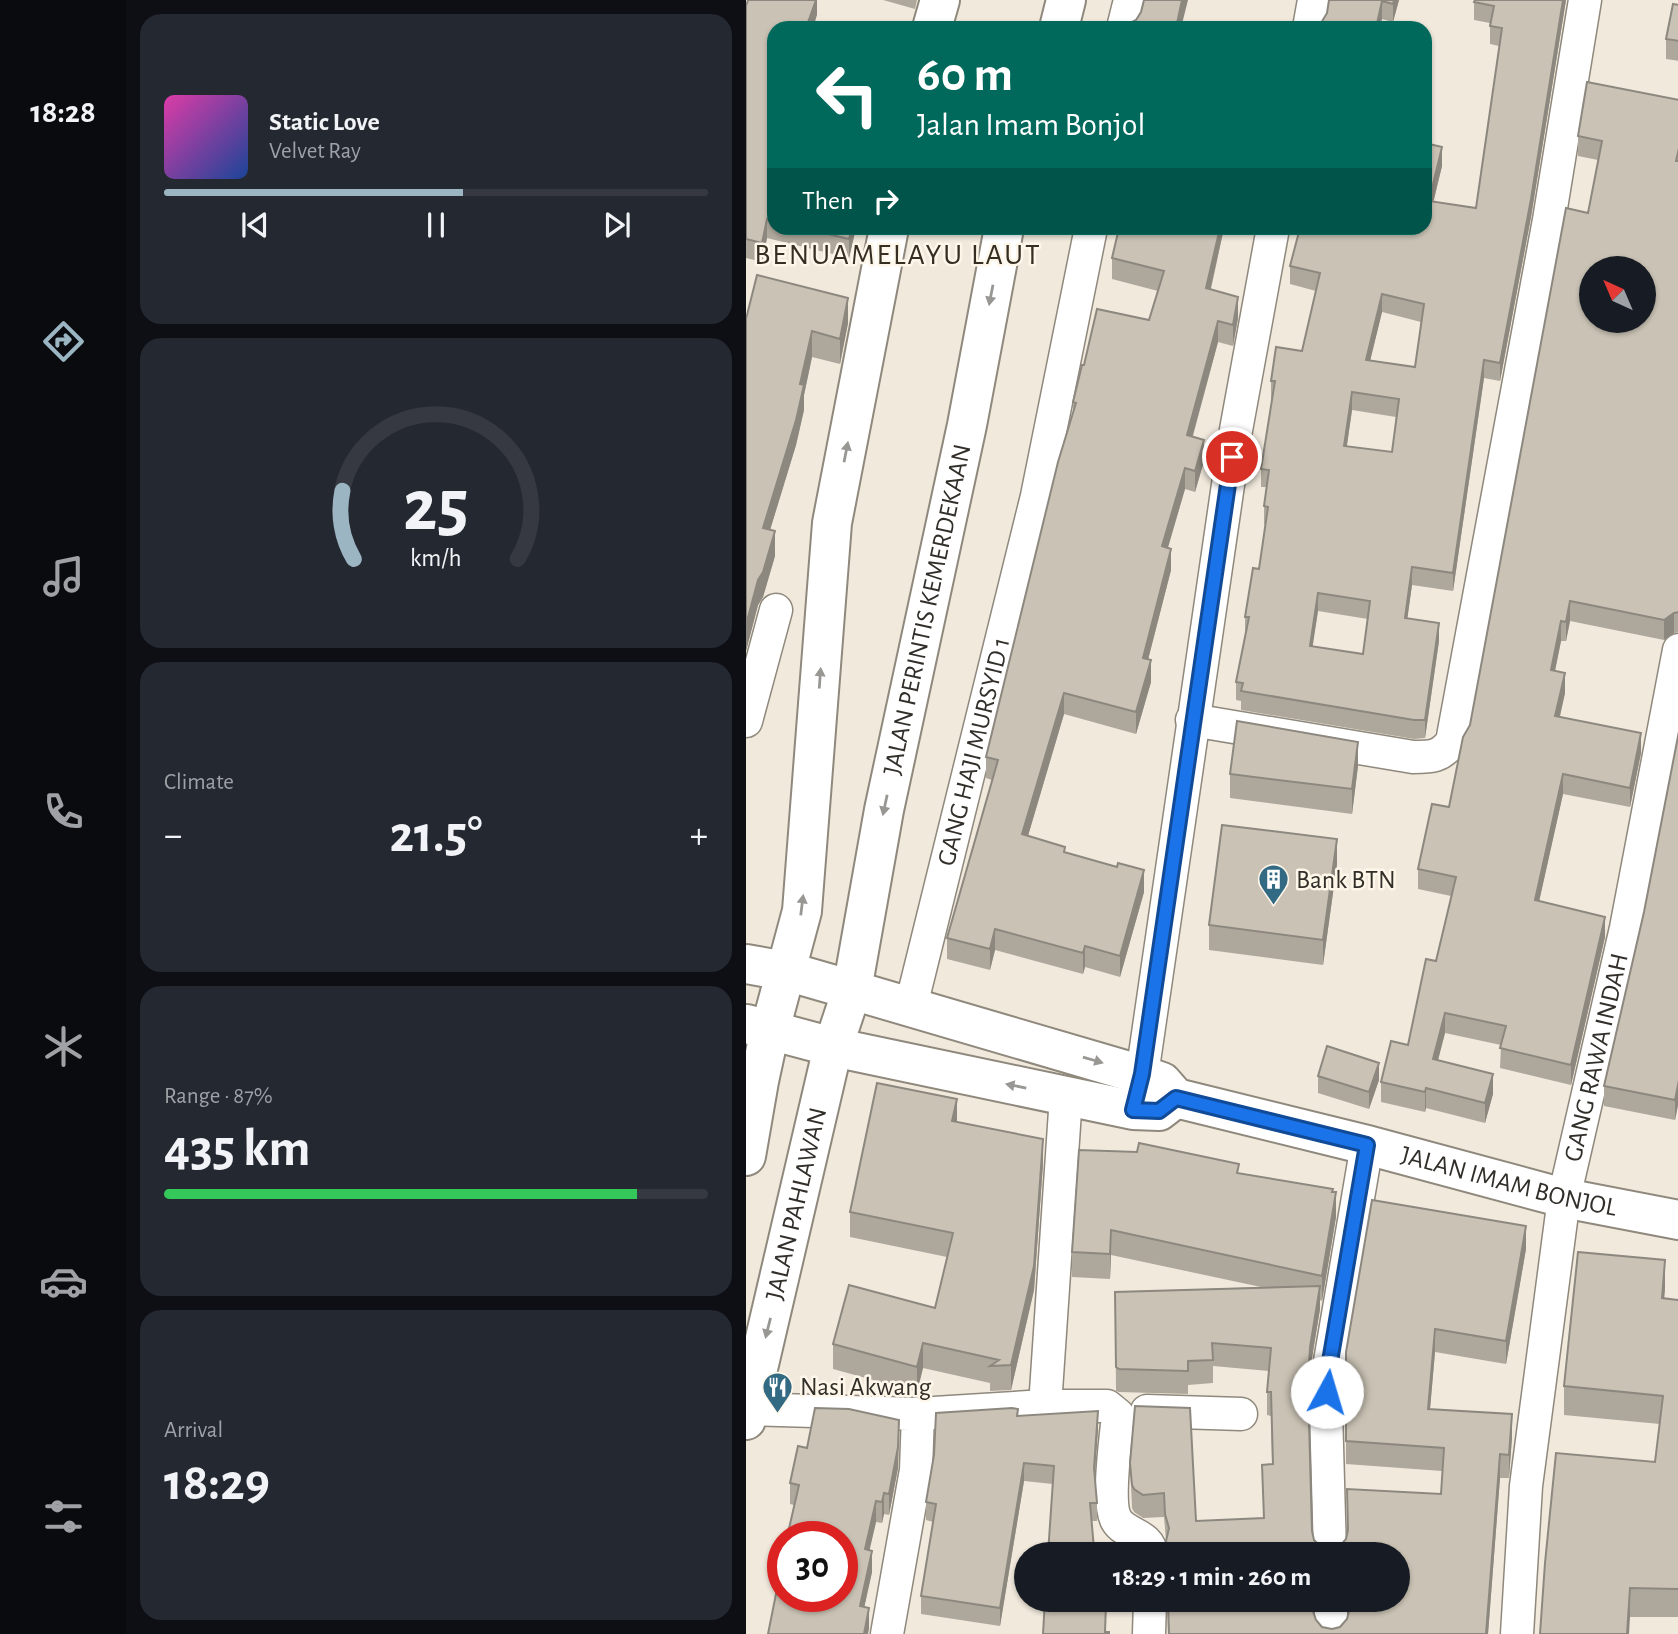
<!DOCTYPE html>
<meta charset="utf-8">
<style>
body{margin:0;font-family:"Alegreya Sans",sans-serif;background:#242831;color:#f1f3f6;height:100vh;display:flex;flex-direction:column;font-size:26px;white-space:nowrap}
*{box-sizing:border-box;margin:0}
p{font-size:23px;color:#9ea1a6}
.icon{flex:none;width:38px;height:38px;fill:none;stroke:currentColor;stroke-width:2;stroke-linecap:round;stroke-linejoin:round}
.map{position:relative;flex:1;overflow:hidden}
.panel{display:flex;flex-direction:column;gap:14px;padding:14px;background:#0d0f14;width:620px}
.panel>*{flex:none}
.hud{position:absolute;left:21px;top:21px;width:665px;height:214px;border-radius:21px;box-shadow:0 2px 5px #0004;background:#00695c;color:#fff;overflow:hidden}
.needle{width:46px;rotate:316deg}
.tools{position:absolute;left:833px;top:256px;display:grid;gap:14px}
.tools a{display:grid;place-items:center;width:77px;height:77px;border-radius:50%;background:#171b24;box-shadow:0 2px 5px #0004;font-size:35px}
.speed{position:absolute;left:21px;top:1521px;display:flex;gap:14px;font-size:35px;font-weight:700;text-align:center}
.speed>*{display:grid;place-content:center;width:91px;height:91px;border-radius:50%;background:#171b24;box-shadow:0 2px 5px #0004;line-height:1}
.speed .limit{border:10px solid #d22;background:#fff;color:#111}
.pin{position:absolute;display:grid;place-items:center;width:60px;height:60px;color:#fff;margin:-30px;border:4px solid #fff;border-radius:50%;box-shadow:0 2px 7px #0007}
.me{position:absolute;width:77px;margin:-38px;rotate:6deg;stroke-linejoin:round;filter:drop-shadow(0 0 5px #0008)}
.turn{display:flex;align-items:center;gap:24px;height:147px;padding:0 35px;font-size:32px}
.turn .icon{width:91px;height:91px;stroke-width:2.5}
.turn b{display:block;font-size:49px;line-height:60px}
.then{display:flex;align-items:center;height:66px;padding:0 35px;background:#0003;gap:14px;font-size:26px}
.big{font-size:52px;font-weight:600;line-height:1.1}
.panel .widget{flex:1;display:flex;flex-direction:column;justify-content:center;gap:10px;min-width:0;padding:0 24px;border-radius:21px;background:#242831}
.panel .dial{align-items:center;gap:0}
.dial svg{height:182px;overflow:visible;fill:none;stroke:#363941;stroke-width:7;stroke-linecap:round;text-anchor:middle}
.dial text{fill:#f1f3f6;stroke:none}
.song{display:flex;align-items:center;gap:21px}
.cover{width:84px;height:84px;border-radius:10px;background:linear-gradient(135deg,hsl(320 70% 55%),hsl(220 70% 35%))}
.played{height:7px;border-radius:4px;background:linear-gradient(90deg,#9bb5c3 55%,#363941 55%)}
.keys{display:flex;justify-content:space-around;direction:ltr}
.heat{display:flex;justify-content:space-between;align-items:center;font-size:38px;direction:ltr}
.charge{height:10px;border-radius:5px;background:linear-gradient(90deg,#34c759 87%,#363941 0)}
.trip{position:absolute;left:268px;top:1542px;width:396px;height:70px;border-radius:35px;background:#171b24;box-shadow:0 2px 5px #0004;font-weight:600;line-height:70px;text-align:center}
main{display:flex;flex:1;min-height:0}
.tabs{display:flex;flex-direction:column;width:126px;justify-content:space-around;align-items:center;background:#090b0e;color:#9ea1a6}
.tabs .icon{width:49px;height:49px}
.tabs .selected{color:#9bb5c3}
.tabs b{font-size:32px;color:#f1f3f6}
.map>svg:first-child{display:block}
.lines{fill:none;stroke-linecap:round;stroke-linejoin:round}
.minor-casing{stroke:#8f887c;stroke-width:35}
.major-casing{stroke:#8f887c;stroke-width:42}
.highway-casing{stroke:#8f887c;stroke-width:42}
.minor{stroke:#fff;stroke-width:32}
.major{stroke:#fff;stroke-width:38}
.highway{stroke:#fff;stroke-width:38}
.wall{fill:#aea89c;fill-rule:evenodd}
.shaded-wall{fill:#8d887f}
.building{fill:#cac3b5;stroke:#8d887f;stroke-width:2;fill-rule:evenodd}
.oneway{fill:#989794}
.route-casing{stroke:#114b97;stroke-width:18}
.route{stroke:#1a73e8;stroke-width:12}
.labels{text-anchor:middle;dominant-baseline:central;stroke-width:5;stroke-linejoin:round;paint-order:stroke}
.street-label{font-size:26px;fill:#322f2a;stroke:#fef7e9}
.poi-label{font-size:26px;fill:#322f2a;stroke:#fef7e9;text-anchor:start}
.quarter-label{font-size:30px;letter-spacing:2px;fill:#342e23;stroke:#fef7e9}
</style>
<main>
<nav class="tabs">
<b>18:28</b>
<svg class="icon selected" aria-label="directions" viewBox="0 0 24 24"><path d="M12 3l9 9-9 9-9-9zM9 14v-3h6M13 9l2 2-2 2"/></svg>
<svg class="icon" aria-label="music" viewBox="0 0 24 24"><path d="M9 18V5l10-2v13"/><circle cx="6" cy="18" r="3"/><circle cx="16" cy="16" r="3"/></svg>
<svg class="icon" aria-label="phone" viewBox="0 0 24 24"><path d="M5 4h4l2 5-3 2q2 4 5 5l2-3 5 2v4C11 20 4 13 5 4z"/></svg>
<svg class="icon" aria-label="climate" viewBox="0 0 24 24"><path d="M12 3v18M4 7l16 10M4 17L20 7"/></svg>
<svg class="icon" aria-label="car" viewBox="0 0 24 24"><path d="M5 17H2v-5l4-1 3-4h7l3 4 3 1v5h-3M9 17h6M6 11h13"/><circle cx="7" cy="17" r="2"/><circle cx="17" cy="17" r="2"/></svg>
<svg class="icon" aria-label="filters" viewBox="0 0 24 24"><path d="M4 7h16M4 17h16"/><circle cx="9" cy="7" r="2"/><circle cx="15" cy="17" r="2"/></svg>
</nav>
<section class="panel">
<div class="widget">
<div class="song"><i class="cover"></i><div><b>Static Love</b><p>Velvet Ray</p></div></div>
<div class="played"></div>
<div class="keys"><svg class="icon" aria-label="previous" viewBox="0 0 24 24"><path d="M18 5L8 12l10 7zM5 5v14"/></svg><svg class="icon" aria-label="pause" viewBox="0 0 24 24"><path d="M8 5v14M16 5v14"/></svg><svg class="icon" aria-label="next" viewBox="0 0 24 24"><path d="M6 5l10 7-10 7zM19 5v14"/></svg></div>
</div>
<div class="widget dial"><svg viewBox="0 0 100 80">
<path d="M14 69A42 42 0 1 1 86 69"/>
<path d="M14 69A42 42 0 0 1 9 39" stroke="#9bb5c3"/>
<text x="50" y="56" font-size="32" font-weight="700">25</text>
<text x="50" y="72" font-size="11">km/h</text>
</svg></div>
<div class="widget"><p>Climate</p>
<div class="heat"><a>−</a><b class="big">21.5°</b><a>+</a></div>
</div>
<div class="widget"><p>Range · 87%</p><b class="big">435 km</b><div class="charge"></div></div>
<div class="widget"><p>Arrival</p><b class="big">18:29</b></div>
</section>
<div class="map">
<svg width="933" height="1634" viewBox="0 0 933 1634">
<rect width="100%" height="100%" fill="#f1e9dc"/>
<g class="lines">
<defs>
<g id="minor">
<path d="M377,28L384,0"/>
<path d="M563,28L568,0"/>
<path d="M446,720L667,757C686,757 694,757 706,742L803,220L839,0"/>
<path d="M0,721L30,610"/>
<path id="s1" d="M165,1006L291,496L345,228"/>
<path d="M320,1096L299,1406H361L372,1415C370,1437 360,1505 371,1521C380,1535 405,1535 405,1554"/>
<path d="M390,1099L396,1075L490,430L527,228"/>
<path d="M2,1409L172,1414L170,1470L141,1634"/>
<path d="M401,1411L495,1414"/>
<path d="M172,1414L299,1406"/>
<path d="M584,1554L580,1410L582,1373L621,1145"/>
<path d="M585,1600V1634"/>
<path d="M403,1634L404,1600"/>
<path id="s2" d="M771,1634L780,1486L818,1198L880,928L933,650"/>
</g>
<g id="major">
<path id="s3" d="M106,990L396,1075L416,1082L430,1098L621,1145L818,1198L933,1220"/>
<path d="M87,1047L387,1110L413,1111L430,1098"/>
</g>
<g id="highway">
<path d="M186,28L194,0"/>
<path d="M313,28L320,0"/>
<path d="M0,964L40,971L106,990"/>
<path d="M1,1024L87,1047"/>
<path d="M0,1156L13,1081L24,1030L56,911L86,523L143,228"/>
<path id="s4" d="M0,1420L87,1047L106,990L138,810L221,425L258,228"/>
</g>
</defs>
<use href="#minor" class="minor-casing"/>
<use href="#major" class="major-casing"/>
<use href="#highway" class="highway-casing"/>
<use href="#minor" class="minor"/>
<use href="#major" class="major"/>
<use href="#highway" class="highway"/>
</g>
<path class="wall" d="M71,0V15L28,28V228H110L103,258L21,238L16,262L0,258V6Z
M137,0H171L169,9Z
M583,0H653L647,22L636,19L581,13Z
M820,0L785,217L754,381L738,378L707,591L666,585L661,618L693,641L679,738L668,739L495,710V701L490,700V682L499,635V617L513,569L519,525L518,524V506L520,487H515V469L526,399H525V381L556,351L570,291L544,284V266L696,166L687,202L730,208L753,46L744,44V23L728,20V2ZM636,312L675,322L669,367L624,360ZM606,410L650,417L646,452L601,446ZM572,611L622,619L617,654L566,646Z
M933,5V61L920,59V39Z
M933,100V632L928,633L918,640L824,621L820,641H815L809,671L819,693L814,717L895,753L884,807L817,794L793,901L859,937L825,1085L754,1068L755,1045L699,1033L692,1060L747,1094L739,1123L680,1108L679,1112L635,1102V1082L662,1045L690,961L705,896L672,889V869L703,807L724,725L842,213L852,160L832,156V136Z
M373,228H478L465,289L492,318L487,346L472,342L447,436L458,461L449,492L439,489L422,548L425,570L402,660L405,682L390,734L318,714L282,836L319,853L398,892L374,977L339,967L337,974L249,950L244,970L201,959V938L246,780L240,778V757L327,413V402L338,365L403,320L412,291L366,279V258Z
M0,319L102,323L94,364L66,357L58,395V410L50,445L24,530L29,556L17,597L12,605L0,651Z
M933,731V1100L929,1120L858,1106V1086L898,912Z
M612,766L606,814L484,798V774Z
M591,864L577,965L463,950V925Z
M572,1076L633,1080L623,1109L572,1093Z
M211,1122L297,1164L288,1290L265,1390L244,1391V1383L177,1368L171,1392L87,1369V1344L189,1308L201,1257L104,1237V1212Z
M333,1150L493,1174L587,1192L590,1217L576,1301L574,1300V1309L564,1370L562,1401L566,1531L568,1540L575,1547L585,1549L594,1546L600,1539L602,1533L601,1489L695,1494L696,1471L600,1464V1352L780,1249L760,1364L689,1352L684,1409L766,1437L763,1478H754L742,1634H422L421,1600H567V1611L570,1620L576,1627L586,1629L594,1627L601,1619L651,1554L420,1540L418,1517L397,1518L388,1512L386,1508L384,1463L450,1521L518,1518L516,1465L526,1464L525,1416L521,1415V1392L523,1371L467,1366V1383L442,1385V1394L373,1392L370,1391L369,1292L515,1287L365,1255L364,1279L326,1277V1252Z
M919,1288L918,1298L933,1300V1617H884L794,1634L909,1462L914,1424L818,1415V1386Z
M272,1416L352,1429L348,1476L351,1503V1521H346L348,1554H302L307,1484L278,1481L254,1626L175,1614V1596L187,1522L180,1520V1502Z
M153,1441L152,1468L143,1515L138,1514L136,1523L130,1522L123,1550L126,1572L118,1607L123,1629L30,1594V1579L48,1505L44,1504V1483L61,1448Z"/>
<path class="shaded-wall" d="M70,0H71V15L67,28H60Z
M436,0H442L435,28H430Z
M648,0H653L647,22V4Z
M817,0H820L785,217L754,381V363Z
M636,1V19L634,28H630Z
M28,120V139L24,132Z
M696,147V166L683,220V201Z
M21,219V238L16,262V243Z
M106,228H110L103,258V239Z
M474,228H478L460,309V288Z
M636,294V312L620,378V360Z
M492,297V318L487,346V325Z
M102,298V323L94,364V339Z
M472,321V342L441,456V435Z
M66,331V357L58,395V410L50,445L17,553V528L54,384Z
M738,360V378L707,591V573Z
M606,392V410L598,464V446Z
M458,440V461L449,492V471Z
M439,468V489L416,567V546Z
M29,531V556L17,597L12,605L0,651V625L12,580Z
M425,549V570L397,679V658Z
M666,567V585L659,636V618Z
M572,593V611L564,664V646Z
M824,601V621L820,641V622Z
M928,613V633L918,640V620Z
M815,621V641L805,690V670Z
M693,623V641L679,738V720Z
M405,660V682L390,734V712Z
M819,673V693L809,736V716Z
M318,693V714L276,856V834Z
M895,733V753L884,807V788Z
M612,742V766L606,814V789Z
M817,774V794L789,920V900Z
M591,839V864L577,965V940Z
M398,870V892L374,977V956Z
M859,917V937L825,1085V1065Z
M249,929V950L244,970V949Z
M339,946V967L337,974V953Z
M699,1013V1033L687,1079V1059Z
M633,1063V1080L623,1109V1092Z
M747,1074V1094L739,1123V1103Z
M933,1080V1100L929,1120V1100Z
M680,1088V1108L679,1112V1092Z
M211,1099V1124L206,1121Z
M297,1139V1164L288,1290L265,1390V1365Z
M590,1192V1217L576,1301V1276Z
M780,1226V1249L760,1364V1341Z
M365,1230V1255L364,1279V1254Z
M919,1260V1288L916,1326V1298Z
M574,1286V1309L564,1370L562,1409L564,1347Z
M689,1329V1352L682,1432V1409Z
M177,1343V1368L171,1392V1367Z
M352,1411V1429L348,1487V1468Z
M766,1414V1437L763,1478V1455Z
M153,1420L152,1468L143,1515V1494Z
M754,1454V1478L742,1634H740Z
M278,1463V1481L254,1626V1608Z
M138,1493V1514L136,1523V1502Z
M130,1501V1522L119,1570V1549Z
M126,1551V1572L114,1627V1606Z
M884,1588V1617L883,1634H881Z
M123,1608V1629L122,1634H118Z"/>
<path class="building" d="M2,0H70L60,28H28V120L24,132L28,133V221L21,219L16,243L0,239V6Z
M398,0H436L430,28H379L380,25L390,20L395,12Z
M583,0H648L647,4L636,1L630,28H574L575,23L581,13Z
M729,0H817L785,199L754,363L738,360L707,573L666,567L659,618L693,623L679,720H668L495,691L497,683L490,682L503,617H499L507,568L513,569L522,507L518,506L523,470L515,469L529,381H525L530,347L556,351L574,273L544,266L554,228H679V143L696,147L683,201L730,208L756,28L744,26L748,6L728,2ZM636,294L678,304L669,367L620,360ZM606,392L653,399L646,452L598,446ZM572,593L624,601L617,654L564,646Z
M927,4L933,5V41L920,39Z
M841,82L933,100V148L930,161H933V612L928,613L918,620L824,601L820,622L815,621L805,670L819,673L809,716L895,733L884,788L817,774L789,900L859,917L825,1065L754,1048L760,1026L699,1013L687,1059L747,1074L739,1103L680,1088L679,1092L635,1082L645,1041L662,1045L680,959L690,961L710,877L672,869L686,804L703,807L717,737L724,725L820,208L842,213L856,141L832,136ZM845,268H898V320H845Z
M56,228H106L103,239Z
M373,228H474L460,288L492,297L487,325L472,321L441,435L458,440L449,471L439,468L416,546L425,549L397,658L405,660L390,712L318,693L276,834L319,847L318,852L371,867L372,863L398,870L374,956L339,946L337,953L249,929L244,949L201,938L252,760L240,757L312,462L330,403L327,402L336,365H338L351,309L403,320L418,271L366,258Z
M11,275L102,298L94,339L66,331L54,384L58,385L50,420L17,528L29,531L17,572L12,580L0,625V319Z
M491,721L612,742L606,789L484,774Z
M933,731V1080L929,1100L858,1086L898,912Z
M476,825L591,839L577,940L463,925Z
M581,1046L633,1063L623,1092L572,1076Z
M131,1083L211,1099L206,1121L297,1139L288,1266L265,1365L244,1366L253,1360L177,1343L171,1367L87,1344L103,1285L189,1308L207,1233L104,1212Z
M393,1143L493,1164L491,1173L587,1189L586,1192H590L576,1276L365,1230L364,1254L326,1252L333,1150L391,1152Z
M626,1200L780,1226L760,1341L689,1329L682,1409L766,1414L763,1455L754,1454L740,1634H423L422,1600H567V1611L570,1620L576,1627L586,1629L594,1627L601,1619L603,1611V1600H651V1554H420V1541L423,1528L419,1514L418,1493L397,1495L388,1489L386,1485L384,1463L389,1406L444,1408L450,1521L518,1518L516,1465L527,1464L525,1392H521L525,1348L466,1343L467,1360L442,1361V1371L373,1369L370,1367L369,1292L574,1286L564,1347L562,1386L566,1531L568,1540L575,1547L585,1549L594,1546L600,1539L602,1530L601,1489L695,1494L698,1448L600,1441V1352Z
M832,1252L919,1260L916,1298L933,1300V1589L884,1588L881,1634H794L799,1563L810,1453L909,1462L917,1396L818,1386Z
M69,1408L103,1409L153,1420L152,1447L143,1494L138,1493L136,1502L130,1501L119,1549L126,1551L114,1606L123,1608L118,1634H22L33,1579H30L37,1547V1596H96V1536H39L40,1532L42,1533L53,1485L44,1483L52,1446L61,1448Z
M266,1408L272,1409L271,1416L352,1411L348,1468L351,1503H344L348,1549H346L345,1554H302L308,1466L278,1463L254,1608L175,1596L190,1504L180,1502L188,1455L190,1413Z
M299,1600H344L343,1603L360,1604L359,1632H363V1634H297Z"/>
<defs><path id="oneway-solid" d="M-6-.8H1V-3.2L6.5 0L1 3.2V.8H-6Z" transform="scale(1.75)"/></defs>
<g class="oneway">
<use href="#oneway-solid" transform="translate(245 295) rotate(101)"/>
<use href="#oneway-solid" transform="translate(100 452) rotate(-79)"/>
<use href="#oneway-solid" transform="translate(74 678) rotate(-86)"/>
<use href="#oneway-solid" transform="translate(139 805) rotate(102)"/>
<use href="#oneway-solid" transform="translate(56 905) rotate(-83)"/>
<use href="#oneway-solid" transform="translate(347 1060) rotate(16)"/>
<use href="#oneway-solid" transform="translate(270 1086) rotate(-169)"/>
<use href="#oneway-solid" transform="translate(22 1328) rotate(104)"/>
</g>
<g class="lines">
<defs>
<path id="route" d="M486,457L396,1074L387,1110L413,1111L430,1098L621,1145L582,1373L581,1392"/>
</defs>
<use href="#route" class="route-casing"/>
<use href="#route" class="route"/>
</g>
<defs>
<symbol id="building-pin" viewBox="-11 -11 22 30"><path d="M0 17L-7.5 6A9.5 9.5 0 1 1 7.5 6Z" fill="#326a84" stroke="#fef7e9"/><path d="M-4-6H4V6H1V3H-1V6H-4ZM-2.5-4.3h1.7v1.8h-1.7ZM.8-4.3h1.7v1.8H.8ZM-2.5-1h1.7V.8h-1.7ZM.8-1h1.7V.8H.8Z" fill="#fff"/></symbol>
<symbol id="restaurant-pin" viewBox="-11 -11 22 30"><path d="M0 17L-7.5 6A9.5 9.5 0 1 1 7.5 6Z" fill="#326a84" stroke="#fef7e9"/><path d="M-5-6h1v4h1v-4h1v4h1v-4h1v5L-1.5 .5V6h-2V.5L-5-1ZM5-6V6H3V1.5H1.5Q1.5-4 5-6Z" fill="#fff"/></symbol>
</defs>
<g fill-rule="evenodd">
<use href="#building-pin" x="510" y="862" width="35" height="47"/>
<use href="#restaurant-pin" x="14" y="1370" width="35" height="47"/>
</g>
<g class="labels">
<g class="street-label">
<text stroke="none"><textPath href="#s4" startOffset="831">JALAN PERINTIS KEMERDEKAAN</textPath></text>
<text stroke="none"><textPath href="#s1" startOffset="262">GANG HAJI MURSYID 1</textPath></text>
<text stroke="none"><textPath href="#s2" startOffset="583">GANG RAWA INDAH</textPath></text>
<text stroke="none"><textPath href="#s3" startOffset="688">JALAN IMAM BONJOL</textPath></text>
<text stroke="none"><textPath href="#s4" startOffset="222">JALAN PAHLAWAN</textPath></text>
</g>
<g class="poi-label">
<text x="550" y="880">Bank BTN</text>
<text x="54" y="1387">Nasi Akwang</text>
</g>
<g class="quarter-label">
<text x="152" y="255">BENUAMELAYU LAUT</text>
</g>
</g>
</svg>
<div class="tools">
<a><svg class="needle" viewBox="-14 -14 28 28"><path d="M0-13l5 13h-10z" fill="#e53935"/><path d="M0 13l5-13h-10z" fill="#9ea1a6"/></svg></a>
</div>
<div class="speed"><div class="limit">30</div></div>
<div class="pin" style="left:486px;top:457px;background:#d93025"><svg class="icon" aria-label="arrive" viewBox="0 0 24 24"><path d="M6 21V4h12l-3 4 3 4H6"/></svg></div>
<svg class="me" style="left:581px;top:1392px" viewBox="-20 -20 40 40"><circle r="19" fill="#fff"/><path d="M0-13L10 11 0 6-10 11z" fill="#1a73e8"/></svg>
<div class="trip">18:29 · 1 min · 260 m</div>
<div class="hud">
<div class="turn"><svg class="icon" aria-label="left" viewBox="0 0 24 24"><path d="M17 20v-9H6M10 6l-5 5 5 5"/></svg><div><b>60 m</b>Jalan Imam Bonjol</div></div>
<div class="then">Then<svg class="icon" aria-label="right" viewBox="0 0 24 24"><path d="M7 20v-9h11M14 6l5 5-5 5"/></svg></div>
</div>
</div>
</main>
